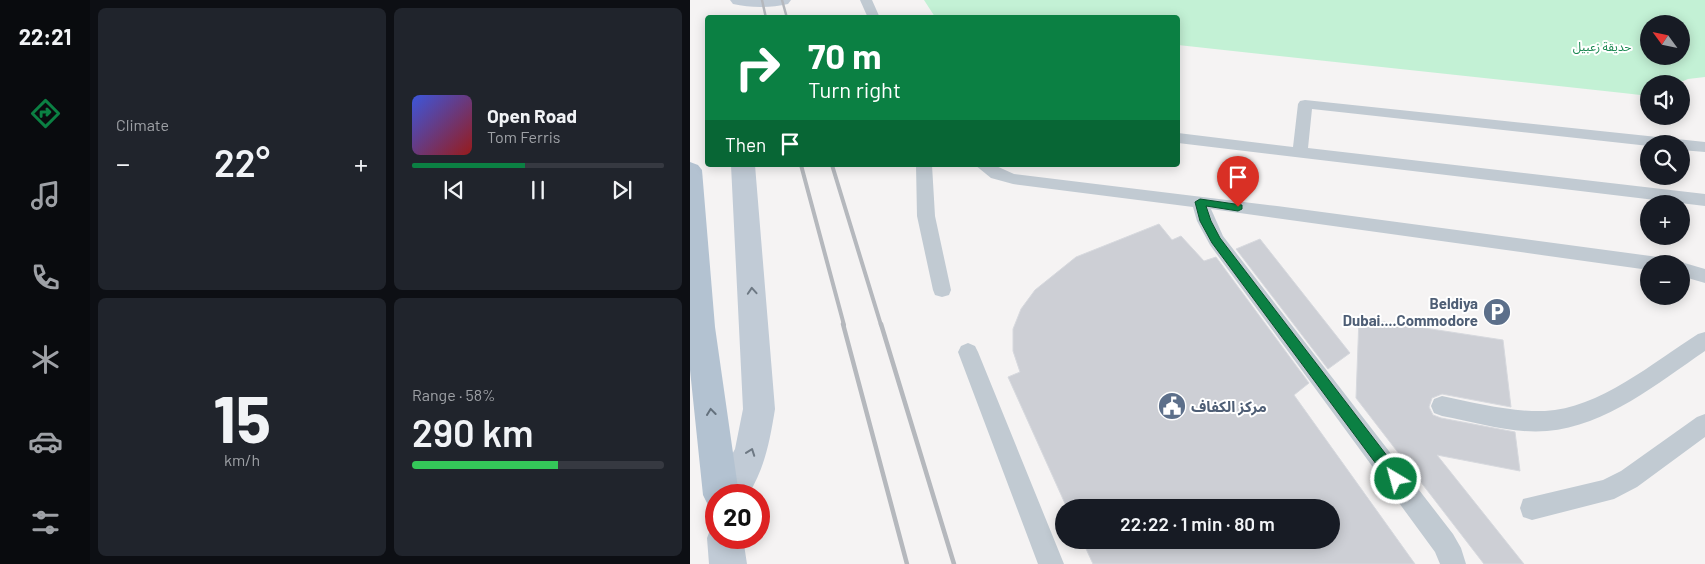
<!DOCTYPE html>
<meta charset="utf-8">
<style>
body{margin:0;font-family:Barlow,"Noto Sans Arabic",sans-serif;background:#20242c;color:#f1f3f6;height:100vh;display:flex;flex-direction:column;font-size:19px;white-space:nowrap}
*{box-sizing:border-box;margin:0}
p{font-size:16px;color:#9ea1a6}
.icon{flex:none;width:28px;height:28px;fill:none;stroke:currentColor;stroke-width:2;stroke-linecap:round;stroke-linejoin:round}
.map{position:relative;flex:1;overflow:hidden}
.side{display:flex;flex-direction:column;gap:8px;padding:8px;background:#0d0f14;width:600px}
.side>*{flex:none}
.top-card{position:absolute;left:15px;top:15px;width:475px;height:152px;border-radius:5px;box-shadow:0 2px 12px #0003;background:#0b8043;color:#fff;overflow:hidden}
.needle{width:32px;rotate:303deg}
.fabs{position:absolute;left:950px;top:15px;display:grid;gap:10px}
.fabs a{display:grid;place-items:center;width:50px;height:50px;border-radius:50%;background:#171b24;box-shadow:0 2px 12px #0003;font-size:25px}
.speed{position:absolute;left:15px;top:484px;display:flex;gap:10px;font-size:25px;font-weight:700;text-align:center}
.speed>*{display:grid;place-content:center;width:65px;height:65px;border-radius:50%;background:#171b24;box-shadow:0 2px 12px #0003;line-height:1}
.speed .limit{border:8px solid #d22;background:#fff;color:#111}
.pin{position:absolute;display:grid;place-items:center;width:42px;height:42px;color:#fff;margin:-51px -21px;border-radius:50% 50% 50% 0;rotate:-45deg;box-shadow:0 0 5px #0007}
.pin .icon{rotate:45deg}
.me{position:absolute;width:55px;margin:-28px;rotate:323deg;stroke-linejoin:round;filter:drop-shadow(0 0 4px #0008)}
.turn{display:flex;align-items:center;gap:18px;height:105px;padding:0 20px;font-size:22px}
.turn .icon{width:65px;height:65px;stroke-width:2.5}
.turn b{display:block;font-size:35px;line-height:42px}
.then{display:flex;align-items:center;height:48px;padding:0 20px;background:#0003;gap:10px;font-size:19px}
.big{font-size:38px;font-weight:600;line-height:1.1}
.side .tile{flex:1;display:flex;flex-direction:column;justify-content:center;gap:8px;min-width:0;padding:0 18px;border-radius:8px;background:#20242c}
.side .dial{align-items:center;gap:0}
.dial b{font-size:65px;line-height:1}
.song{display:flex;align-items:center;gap:15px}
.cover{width:60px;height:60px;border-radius:8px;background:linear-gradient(135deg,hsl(230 70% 55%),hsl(0 70% 35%))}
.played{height:5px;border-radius:2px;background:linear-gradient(90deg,#0b8043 45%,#363941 45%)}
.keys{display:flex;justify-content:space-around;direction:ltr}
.heat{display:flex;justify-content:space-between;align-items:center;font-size:28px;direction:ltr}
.charge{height:8px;border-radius:4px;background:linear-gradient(90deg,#34c759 58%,#363941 0)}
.side .tiles{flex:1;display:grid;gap:8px;grid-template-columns:repeat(2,1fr)}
.trip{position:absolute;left:365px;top:499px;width:285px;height:50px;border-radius:25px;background:#171b24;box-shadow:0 2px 12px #0003;font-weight:600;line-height:50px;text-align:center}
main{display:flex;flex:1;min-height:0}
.dock{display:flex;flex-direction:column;width:90px;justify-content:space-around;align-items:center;background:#090b0e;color:#9ea1a6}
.dock .icon{width:35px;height:35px}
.dock .active{color:#0b8043}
.dock b{font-size:22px;color:#f1f3f6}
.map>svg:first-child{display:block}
.green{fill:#c3f1d5;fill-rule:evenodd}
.building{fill:#cdcfd5;stroke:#d7d9de}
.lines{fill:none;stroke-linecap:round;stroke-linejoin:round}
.service{fill:#c1cad2;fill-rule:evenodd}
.secondary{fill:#c1cbd6;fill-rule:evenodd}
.primary{fill:#b3c2d1;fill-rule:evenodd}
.rail-far2{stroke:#b5b8bd;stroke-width:2.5}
.rail-far1{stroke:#b5b8bd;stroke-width:4}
.rail{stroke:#b5b8bd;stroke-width:4.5}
.oneway{stroke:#6e7984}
.oneway2{stroke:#64717d}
.route{fill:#0b8043;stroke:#07532c}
.labels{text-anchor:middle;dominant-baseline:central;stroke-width:4;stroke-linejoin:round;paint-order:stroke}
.far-park-label{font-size:12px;fill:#17864f;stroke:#fff}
.service-label{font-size:15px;font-weight:bold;fill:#4e5e75;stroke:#fff;text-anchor:end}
</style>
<main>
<nav class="dock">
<b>22:21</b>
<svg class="icon active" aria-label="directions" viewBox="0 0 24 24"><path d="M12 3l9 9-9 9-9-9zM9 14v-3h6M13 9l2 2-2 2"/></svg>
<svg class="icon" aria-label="music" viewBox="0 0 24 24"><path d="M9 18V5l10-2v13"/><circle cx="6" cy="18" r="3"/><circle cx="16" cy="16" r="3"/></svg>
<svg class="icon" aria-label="phone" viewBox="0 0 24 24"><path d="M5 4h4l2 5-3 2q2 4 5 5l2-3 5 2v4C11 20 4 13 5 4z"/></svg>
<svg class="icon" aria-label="climate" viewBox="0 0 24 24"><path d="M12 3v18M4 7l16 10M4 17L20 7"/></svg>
<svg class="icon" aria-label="car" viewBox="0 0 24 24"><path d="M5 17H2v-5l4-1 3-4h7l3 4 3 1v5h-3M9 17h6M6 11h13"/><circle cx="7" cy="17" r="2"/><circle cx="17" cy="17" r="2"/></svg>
<svg class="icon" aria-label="filters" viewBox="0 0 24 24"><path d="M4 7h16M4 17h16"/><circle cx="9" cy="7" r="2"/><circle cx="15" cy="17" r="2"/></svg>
</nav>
<section class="side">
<div class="tiles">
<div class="tile"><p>Climate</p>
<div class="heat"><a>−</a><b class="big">22°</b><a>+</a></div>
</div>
<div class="tile">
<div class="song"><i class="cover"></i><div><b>Open Road</b><p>Tom Ferris</p></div></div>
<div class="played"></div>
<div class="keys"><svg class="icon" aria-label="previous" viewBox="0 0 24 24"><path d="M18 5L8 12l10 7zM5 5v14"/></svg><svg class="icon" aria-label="pause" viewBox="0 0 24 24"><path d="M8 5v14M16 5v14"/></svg><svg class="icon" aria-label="next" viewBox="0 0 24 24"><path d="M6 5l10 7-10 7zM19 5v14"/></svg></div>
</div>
<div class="tile dial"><b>15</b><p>km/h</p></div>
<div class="tile"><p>Range · 58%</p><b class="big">290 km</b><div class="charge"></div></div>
</div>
</section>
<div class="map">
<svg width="1015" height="564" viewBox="0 0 1015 564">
<rect width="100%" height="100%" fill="#f5f3f3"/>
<path class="green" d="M234,0H1015V77L998,79L986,84H959V96L933,93L488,45V18L245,17ZM959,24H991V56H959Z"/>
<path class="building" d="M469,224L482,240L491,236L514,261L526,257L619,383L604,395L725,564H403L392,540H641V508H377L318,377L330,372L323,351V329L331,309L345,290L386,257Z
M570,239L660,353L638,369L546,249Z
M669,318L813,340L821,407L752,394L742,398L739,407L743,415L751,418L825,432L830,471L747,455L834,564H794L666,398Z"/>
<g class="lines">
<path class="service" d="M170,0H182L190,18H178Z
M615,100L1015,142V152L991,150V144H959V146L622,109L618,148L1015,194V206L488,143V133L603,147L608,104L610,101Z
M226,165H242L245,216L261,290L259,295L252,297L245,295L243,290L227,216Z
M285,165H304L324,174L587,206L968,257L974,259L977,264H959V270L521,209L533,236L763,534L771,548L776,564H750L745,552L520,245L507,221L503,207L323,184L301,178Z
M991,262L1015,269V283L991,276V264H986Z
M1015,332V351C968,383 916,426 857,431C822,434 786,422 752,416L744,413L741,406L744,399L752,396C786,403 820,412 855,411C908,409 964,362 1008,334Z
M278,343L285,346L288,352L374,564H348L268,352L271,346Z
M1015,414V437L947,487L924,499L842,520L833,517L830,508L833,499L913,480L931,471L1007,417Z"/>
<path class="secondary" d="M40,0H101L98,4C80,8 61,8 43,4Z
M41,165H65L85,409C80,440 75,468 58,495H26V508L20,495L45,449L53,409Z
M26,523V538H53L57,564H19L17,538L22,525Z"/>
<path class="primary" d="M0,162L8,165L12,170L25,327L49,495H26V510L19,507L13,495L0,370Z"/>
<path class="rail-far2" d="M72,0L76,18
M92,0L97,18"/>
<path class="rail-far1" d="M111,165L154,325
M142,165L191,325"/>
<path class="rail" d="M153,324L217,564
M191,324L264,564"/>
</g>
<defs><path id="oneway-chevron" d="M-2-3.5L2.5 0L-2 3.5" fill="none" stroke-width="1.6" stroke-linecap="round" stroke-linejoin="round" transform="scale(1.25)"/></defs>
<g class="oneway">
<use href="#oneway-chevron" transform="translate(62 291) rotate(-94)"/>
<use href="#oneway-chevron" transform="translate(61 452) rotate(-70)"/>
</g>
<use class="oneway2" href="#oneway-chevron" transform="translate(21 412) rotate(-97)"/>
<path class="route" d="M510,199L552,205V209L548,211L516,206L521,221L530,238L711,474L713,479L711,484L706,486L701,484L522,243L510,221L505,202Z"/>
<defs>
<symbol id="parking-disc" viewBox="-11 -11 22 22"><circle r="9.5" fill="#5c6f8a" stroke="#fff"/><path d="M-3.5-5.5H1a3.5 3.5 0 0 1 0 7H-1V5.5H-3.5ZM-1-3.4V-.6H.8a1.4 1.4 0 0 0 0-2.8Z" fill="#fff"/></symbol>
<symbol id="civic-disc" viewBox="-11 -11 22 22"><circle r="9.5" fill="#5c6f8a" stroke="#fff"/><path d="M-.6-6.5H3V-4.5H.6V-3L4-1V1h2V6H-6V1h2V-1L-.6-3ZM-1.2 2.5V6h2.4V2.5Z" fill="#fff"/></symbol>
</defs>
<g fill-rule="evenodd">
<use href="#parking-disc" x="791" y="296" width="32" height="32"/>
<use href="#civic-disc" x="466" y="390" width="32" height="32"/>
</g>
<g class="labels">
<g class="far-park-label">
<text x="912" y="46">حديقة زعبيل</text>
</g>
<g class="service-label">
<text x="788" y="303">Beldiya<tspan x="788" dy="17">Dubai....Commodore</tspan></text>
<text x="501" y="406" text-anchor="start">مركز الكفاف</text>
</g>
</g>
</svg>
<div class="fabs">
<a><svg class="needle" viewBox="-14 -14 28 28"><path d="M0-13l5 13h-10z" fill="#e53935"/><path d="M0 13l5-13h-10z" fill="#9ea1a6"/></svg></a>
<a><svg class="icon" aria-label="sound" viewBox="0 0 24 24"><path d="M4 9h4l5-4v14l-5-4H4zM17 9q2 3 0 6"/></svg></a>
<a><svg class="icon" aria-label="search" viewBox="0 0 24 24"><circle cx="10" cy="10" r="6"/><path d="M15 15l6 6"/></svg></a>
<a>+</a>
<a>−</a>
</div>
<div class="speed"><div class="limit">20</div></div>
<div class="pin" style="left:548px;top:207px;background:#d93025"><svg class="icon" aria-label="arrive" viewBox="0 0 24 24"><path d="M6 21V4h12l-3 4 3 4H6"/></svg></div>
<svg class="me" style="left:706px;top:479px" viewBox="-20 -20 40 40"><circle r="17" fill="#0b8043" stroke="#fff" stroke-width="3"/><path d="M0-11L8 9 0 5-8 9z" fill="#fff"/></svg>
<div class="trip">22:22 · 1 min · 80 m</div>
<div class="top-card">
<div class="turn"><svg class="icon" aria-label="right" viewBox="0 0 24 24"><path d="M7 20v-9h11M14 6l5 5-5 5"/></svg><div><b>70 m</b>Turn right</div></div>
<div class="then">Then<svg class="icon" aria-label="arrive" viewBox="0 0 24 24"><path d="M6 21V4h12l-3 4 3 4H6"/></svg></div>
</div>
</div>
</main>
